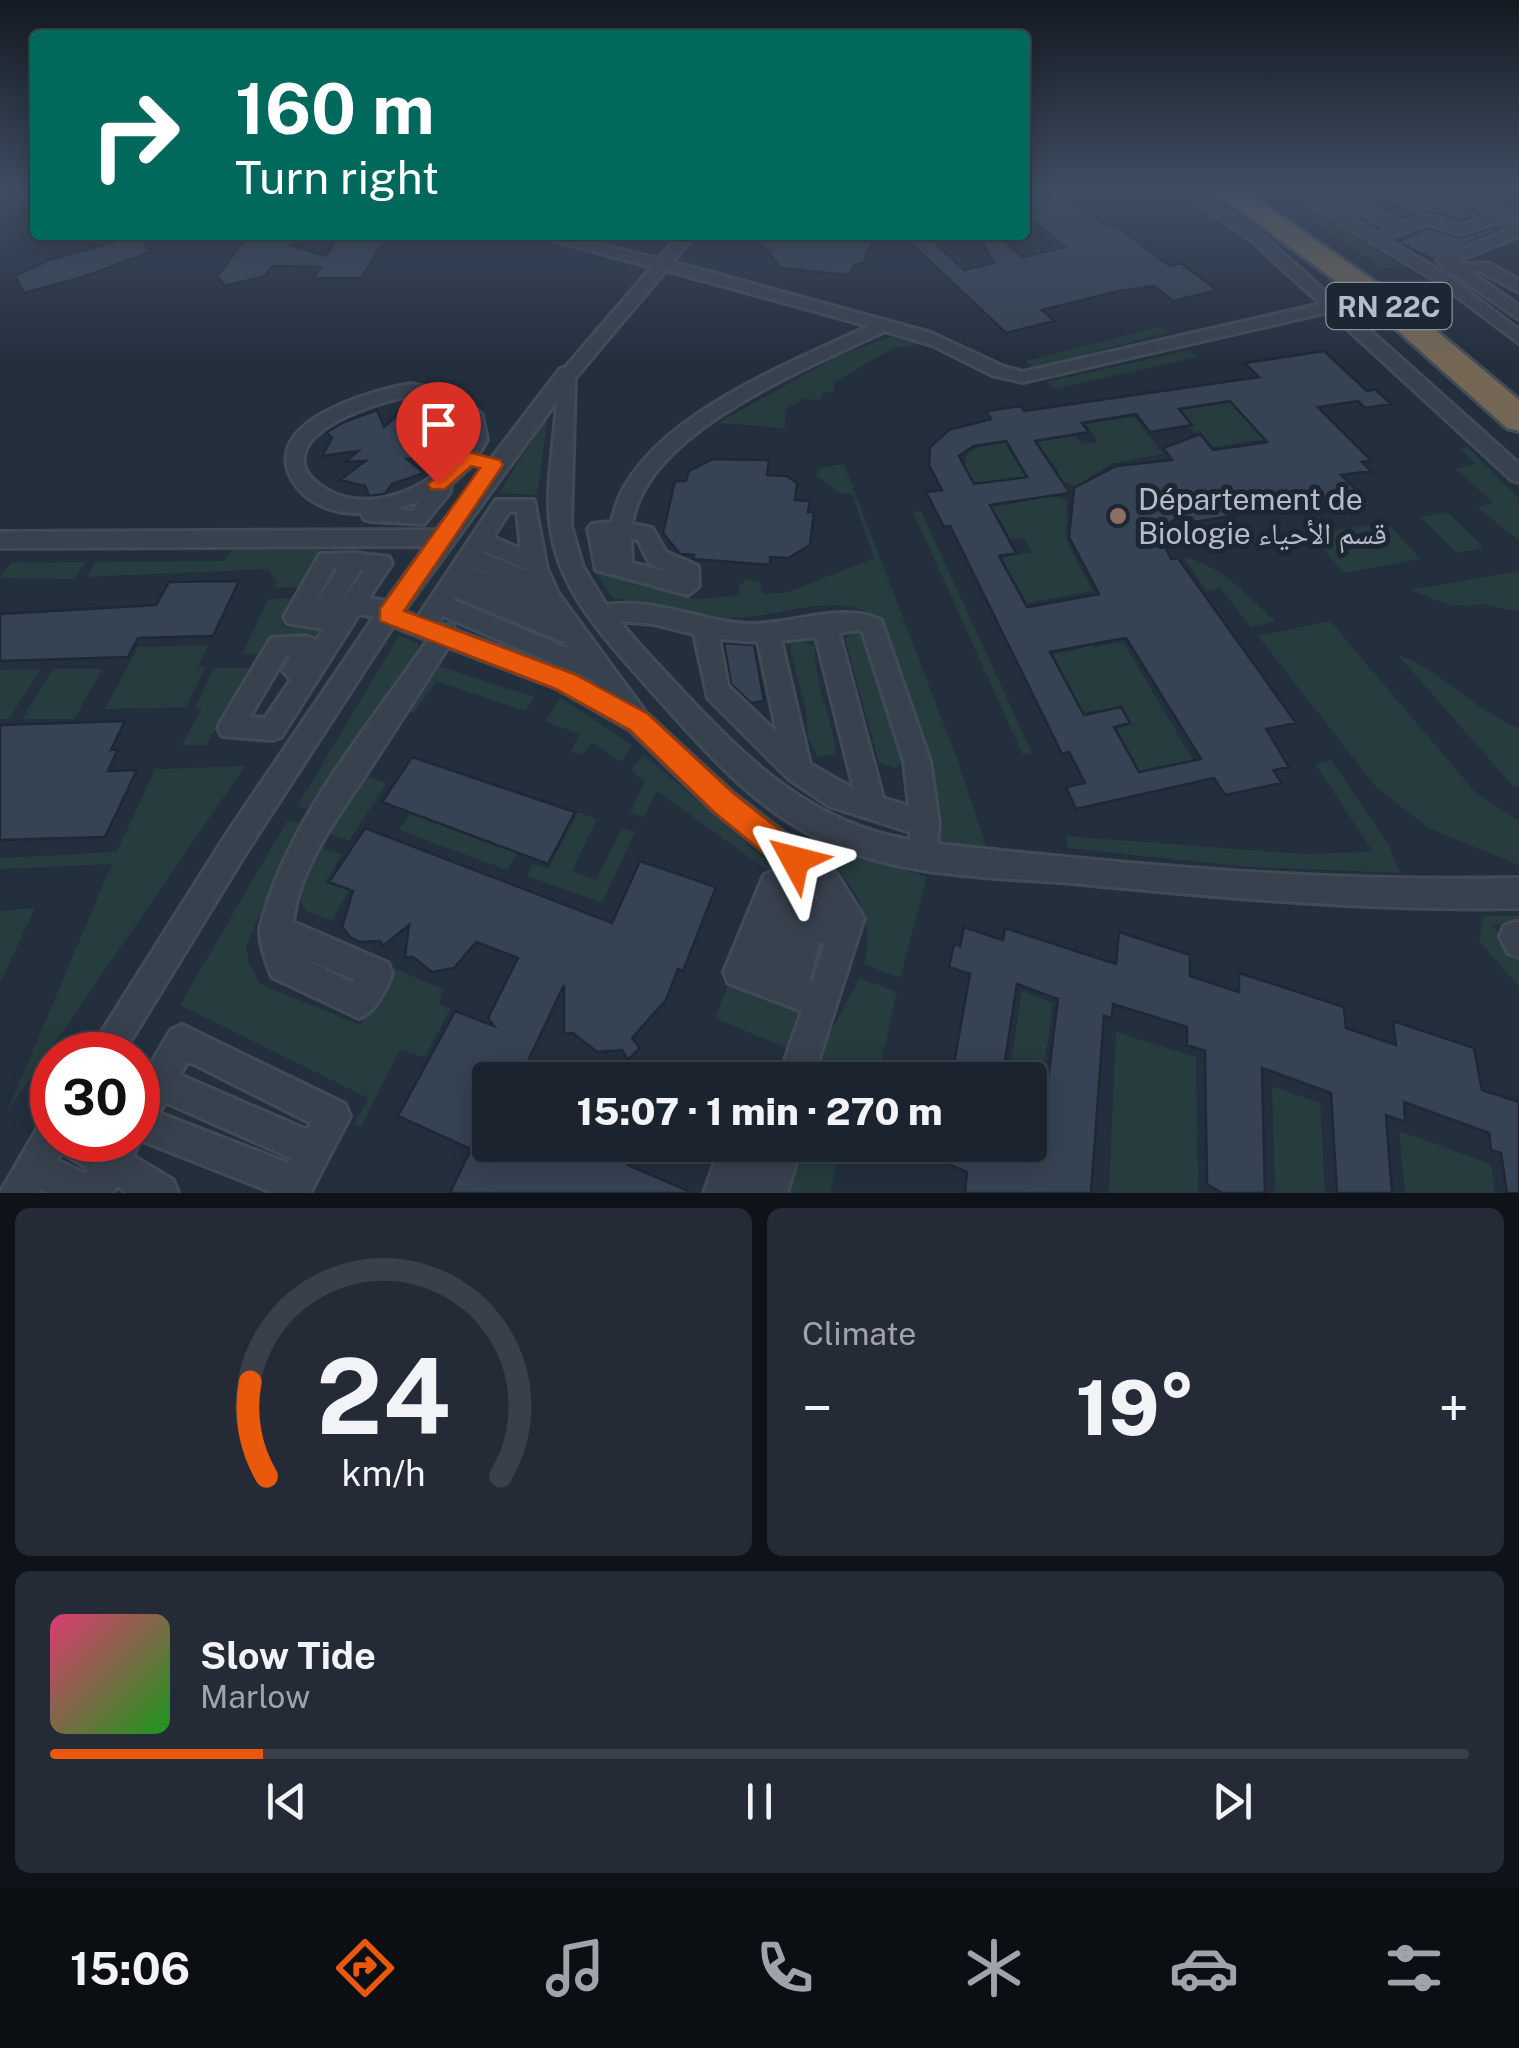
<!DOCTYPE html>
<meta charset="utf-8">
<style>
body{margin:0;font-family:"Public Sans","Noto Naskh Arabic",sans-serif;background:#242b36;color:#f1f3f6;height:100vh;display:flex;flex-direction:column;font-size:38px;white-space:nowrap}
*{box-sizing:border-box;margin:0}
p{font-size:32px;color:#a0a4aa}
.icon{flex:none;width:55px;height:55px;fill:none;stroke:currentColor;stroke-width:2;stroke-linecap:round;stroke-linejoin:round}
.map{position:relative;height:1193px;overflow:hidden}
.drawer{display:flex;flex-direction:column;gap:15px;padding:15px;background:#0f1319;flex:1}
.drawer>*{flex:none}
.guide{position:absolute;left:30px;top:30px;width:1000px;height:210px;border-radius:10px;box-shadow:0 5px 25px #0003,0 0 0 2px #39404a;background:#00695c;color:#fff;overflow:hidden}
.speed{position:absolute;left:30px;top:1032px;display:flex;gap:20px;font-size:50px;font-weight:700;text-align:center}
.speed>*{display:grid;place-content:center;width:130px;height:130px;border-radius:50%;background:#1b232e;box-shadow:0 5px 25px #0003,0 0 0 2px #39404a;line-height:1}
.speed .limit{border:15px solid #d22;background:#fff;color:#111}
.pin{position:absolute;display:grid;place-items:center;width:85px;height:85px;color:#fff;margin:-102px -42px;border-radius:50% 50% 50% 0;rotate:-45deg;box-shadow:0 0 10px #0007}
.pin .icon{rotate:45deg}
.me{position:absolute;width:110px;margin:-55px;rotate:308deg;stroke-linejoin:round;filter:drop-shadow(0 0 8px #0008)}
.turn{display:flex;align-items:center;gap:35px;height:210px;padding:0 40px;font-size:45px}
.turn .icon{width:130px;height:130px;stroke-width:2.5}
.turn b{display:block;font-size:70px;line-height:85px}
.big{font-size:75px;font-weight:800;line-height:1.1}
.drawer .widget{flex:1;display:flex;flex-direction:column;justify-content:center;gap:15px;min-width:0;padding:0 35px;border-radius:15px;background:#242b36}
.drawer .dial{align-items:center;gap:0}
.dial svg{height:260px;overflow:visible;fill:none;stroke:#39404a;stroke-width:7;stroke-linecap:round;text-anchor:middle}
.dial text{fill:#f1f3f6;stroke:none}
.song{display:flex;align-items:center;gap:30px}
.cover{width:120px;height:120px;border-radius:15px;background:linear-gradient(135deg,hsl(340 70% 55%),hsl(120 70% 35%))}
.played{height:10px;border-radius:5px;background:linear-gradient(90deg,#ea580c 15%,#39404a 15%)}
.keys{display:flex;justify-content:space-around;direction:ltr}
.heat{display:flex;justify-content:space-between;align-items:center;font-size:55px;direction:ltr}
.drawer .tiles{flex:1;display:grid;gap:15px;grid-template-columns:1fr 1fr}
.widget:last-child{grid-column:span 2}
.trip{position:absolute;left:472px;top:1062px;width:575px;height:100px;border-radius:10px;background:#1b232e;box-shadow:0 5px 25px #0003,0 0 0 2px #39404a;font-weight:800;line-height:100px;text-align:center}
.tab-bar{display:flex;height:160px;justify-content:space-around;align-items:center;background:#0b0e12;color:#a0a4aa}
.tab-bar .icon{width:70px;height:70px}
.tab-bar .selected{color:#ea580c}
.tab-bar b{font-size:45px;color:#f1f3f6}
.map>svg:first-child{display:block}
.green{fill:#263c3f}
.building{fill:#364354;stroke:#1f2835;stroke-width:2.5;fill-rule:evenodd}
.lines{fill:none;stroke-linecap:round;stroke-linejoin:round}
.street-casing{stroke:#414a57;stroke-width:6}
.highway-casing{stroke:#434c59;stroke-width:6}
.street{fill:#38414e;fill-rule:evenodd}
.highway{fill:#746855;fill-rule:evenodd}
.route{fill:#ea580c;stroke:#983908;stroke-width:2.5}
.education-dot{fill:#8d6e63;stroke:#1d2633;stroke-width:4}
.labels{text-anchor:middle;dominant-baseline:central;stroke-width:10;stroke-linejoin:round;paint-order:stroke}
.shield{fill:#1d2633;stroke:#878f9c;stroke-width:2.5}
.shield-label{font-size:28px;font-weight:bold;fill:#b4bcc9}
.poi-label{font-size:30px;fill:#b4bcc9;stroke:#1d2633;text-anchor:start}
</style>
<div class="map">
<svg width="1519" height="1193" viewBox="0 0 1519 1193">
<rect width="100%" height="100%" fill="#242f3e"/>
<path class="green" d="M1303,206L1317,207L1323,217L1385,255L1397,268L1381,267L1309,218Z
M1161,326L1169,332L1033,368L1026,361Z
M890,337L919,344L894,348L834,382V391L823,393L821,400L803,399L786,409L785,428L718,423L836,357Z
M1190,350L1198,357L1054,389L1047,382Z
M1230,403L1246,421L1260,419L1311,432L1213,447L1200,431L1194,432L1190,427L1194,425L1181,410Z
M548,415L537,495L499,493Z
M1134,417L1163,454L1111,464L1076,486L1050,477L1058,472L1035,438L1075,436L1082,445L1098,442L1086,424Z
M1005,443L1025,476L975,483L965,467L966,455L977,448Z
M1468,447L1519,499V541L1477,507L1494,503L1455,469L1476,464L1460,449Z
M844,464L956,756L986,846L940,843L935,799L883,621C834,587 783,619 727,618C688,617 651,603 613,598L593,569L693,599L740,596L739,585L748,579L760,582L763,594L788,592L874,558L852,494L837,492L816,475L820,468Z
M1041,490L1067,501L1066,540L1093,591L1027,603L1002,558L1032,552L1024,538L1011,540L999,518L979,521L988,508L1042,498Z
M921,511L1032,753L1023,755L913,512Z
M1447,512L1484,548L1457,553L1420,517Z
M1386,522L1421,559L1344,573L1311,535Z
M232,550H320L301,587H274L277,581L268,569L87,577L95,562L224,561Z
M1183,557C1219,563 1249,597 1275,621L1251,627L1220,588L1207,591Z
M86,562L74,579L0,578L11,563Z
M1519,571V612L1482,604L1452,606L1410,590Z
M295,598L281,626L330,629L318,639L272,636L261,653L242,655L268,599Z
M1330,621L1475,792L1519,821V865L1430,829L1376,787L1258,636Z
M852,634H863L870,643V657L901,755L900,765L895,768L879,763L845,638Z
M399,636L418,643L417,655L311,809L297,807Z
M798,641L815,646C814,684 832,716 836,753L818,757L808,738L806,709L791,654V644Z
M1091,641L1095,647L1123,642L1193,760L1119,776L1114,765L1134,760L1117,729L1131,724L1121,706L1084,713L1053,654L1084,648L1082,643Z
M208,645L198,667H206L186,707L105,709L138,647Z
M1398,655C1443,670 1472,710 1519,728V785L1514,787Z
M439,666L534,697L525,711L437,681L413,713L406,711Z
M214,668H252L206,745H182L201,709L195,708Z
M41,669L9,719H0V670Z
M53,669H103L74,719H22Z
M561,698L632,745L621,762L592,742L582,755L571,752L579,734L545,721Z
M644,755L785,877L772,874L657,791L644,817L630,813L645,782L631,770Z
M1331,760L1388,844L1400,873L1249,867L1067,848L1066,836L1303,854L1373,852L1315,764Z
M245,766L6,1114L112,864L0,869V858L117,852L155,769Z
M365,776L387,783L349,841L326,833Z
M578,812L597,819L572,871L596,880L622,828L635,832L602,903L527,876L533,864L548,869Z
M410,814L517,853L507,870L399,830Z
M287,821L300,823L246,946L249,963L260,984L360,1025L394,968L443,990L439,1004L450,1009L425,1057L400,1050L361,1127L355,1124L368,1098L180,1005Z
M821,844L927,877L900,978L864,964C875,917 856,881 818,852Z
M318,848L342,854L325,883L349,890L332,920L307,912L301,902L304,876Z
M35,908L0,983V911Z
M1484,916H1519V923L1492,924L1519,960V987L1479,941Z
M731,978L800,1005L787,1048L715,1018Z
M860,978L897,992L877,1080H811L820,1050Z
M1022,991L1053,1003L1035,1134L1030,1132V1080H1008Z
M1116,1032L1196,1057L1198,1193H1109Z
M1272,1086L1320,1103L1325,1193H1275Z
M1399,1131L1491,1164L1495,1193H1405Z
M792,1145H842L830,1193H778Z"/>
<path class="building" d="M1025,192H1062L1109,227L1116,226L1170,266L1180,263L1217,290L1173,301L1154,286L1119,291L1042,310L1054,321L1006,333L902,235H927L964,270L994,263L978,235H998L1023,257L1065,247L1025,215Z
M1449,203L1461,204L1482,214L1462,221L1428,211L1419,214Z
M1427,228L1461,238L1492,228L1498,230L1432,259L1398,242Z
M137,235L151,252L83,277L24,293L15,276L49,260Z
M248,235H297L290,245L326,256L339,235H388L361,278H313L321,267L272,266L265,276L225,286L217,277Z
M753,235H875L863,263L855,265L848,275L781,268Z
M1324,351L1367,391L1375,389L1391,404L1365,408L1358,401L1318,407L1371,460L1362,462L1371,471L1341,475L1360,494L1195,522L1191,517L1174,520L1158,531L1171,559L1178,558L1296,723L1266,729L1289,767L1273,770L1282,783L1225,795L1214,778L1076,809L1066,787L1085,783L1069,752L1062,754L950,526L944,527L926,492L942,490L929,465L930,447L949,430L991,419L986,411L1021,406L1024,411L1259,377L1245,363ZM1230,401L1267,442L1213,450L1200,434L1163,448L1172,460L1116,466L1074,488L1069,537L1099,594L1027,607L999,556L1016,553L990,505L1070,493L1035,441L1089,432L1082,423L1136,414L1150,432L1192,425L1179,409ZM1006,441L1027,477L974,484L959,456L974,446ZM1126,638L1201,759L1139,772L1114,727L1130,723L1121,707L1084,715L1050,652Z
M419,406L441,414L452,412L460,419L452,425L451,446L420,447L428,457L407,459L424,473L392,484L385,494L369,496L365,486L340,480L365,461L345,462L358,451L322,456L332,438L327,432L344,422L377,410L384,427L396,416L404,427Z
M713,459L769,460L767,475L787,476L797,483L795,500L810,501L808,512H814L810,545L788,558L770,557V565L693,559L694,555L680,554L663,533L675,481H686L689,471Z
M239,581L213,636L138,638L128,657L0,661V614L156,605L169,582Z
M724,643L754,645L764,701L751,703L731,684Z
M125,721L111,750L118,749L108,771L137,770L105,837L0,840V725Z
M412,757L575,812L548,864L382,802Z
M365,828L612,923L640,861L716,887L683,971L678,969L666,1000L632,1038L640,1048L628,1060L622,1050L597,1052L573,1033L564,1034V985L519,1080H490V1145H636L628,1165L693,1193H450L471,1149L398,1116L455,1011L494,1026L488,1018L518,958L476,942L454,968L432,972L413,957H405L409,925L383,946L380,941L360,942L350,937L342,927L353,891L329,882Z
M964,927L1003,940L1005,928L1116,964L1119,932L1190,955V976L1239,992V973L1344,1007L1346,1028L1396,1045L1393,1021L1474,1048L1482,1090L1519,1102V1193H1507L1501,1153L1491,1150L1489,1133L1404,1102L1405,1122L1386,1115L1392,1193H1337L1331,1093L1262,1068L1265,1193H1222L1207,1184L1205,1051L1187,1045V1027L1113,1004L1112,1018L1104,1016L1091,1193H965L967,1172L903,1145H1030V1139L1040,1143L1058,999L1017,984L1002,1080H951L970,974L949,967L954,944L960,946Z"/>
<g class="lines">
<defs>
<path id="street" d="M1182,192H1198L1261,234L1336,301L1384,293V299L1345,308L1519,464V482L1512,480L1329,312L1023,382L992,375L932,345L885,331C810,367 645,431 632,524L652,528L666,552L698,566L699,586L688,595L596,570L588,529L592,524L612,522C629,424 788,365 869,326L666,270L575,378L571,526L583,567L606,605C656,597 703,623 752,624C792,624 844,602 881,620L930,761L939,824L937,844C1130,865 1325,883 1519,878V908C1372,911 1228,898 1082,884C992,876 898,879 816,837C747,803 699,743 648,687C611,645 567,600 554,544C542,497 555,448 557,401L404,611L418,617L496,500H534L547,569L558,593L646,713L733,793L836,873L864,918L812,1080H778L802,1011L728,983L724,972L764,875L774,871L798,881L823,905L816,893L713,811L630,730L556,688L448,647C422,688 395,730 368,771C338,817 299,866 293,922L388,963L392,974C385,991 376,1011 359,1018L272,977C267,964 257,938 261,925C288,819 367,729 428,640L393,626L247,851L122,1055H87L228,832L374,617L359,614L281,737L272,740L222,736L218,728L222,720L271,638L307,636L316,641L324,629L287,623L284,617L320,554L354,553L389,557L392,563L369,598L386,601L426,546L0,548V532L437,530L560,369L565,368L652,267L533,235H559L659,259L680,235H695L672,262L931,333L1004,367L1023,372L1321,304L1251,240ZM509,512H517L521,549L493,537ZM631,539L638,540L650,564L672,573L632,563ZM485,551L526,569V571L483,553ZM474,567L535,594L473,568ZM334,568L338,569L311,610ZM360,570H364L335,612ZM455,597L564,642L569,649L453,600ZM443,616L593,680L599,687L574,674L455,630L453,626L438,624ZM619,621L654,624L694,634L708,698L789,779L829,806L910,832V840C814,824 751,764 687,696C664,671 640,647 619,621ZM859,630L863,633L904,761L909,806L883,798L839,633ZM816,637L854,789L810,764L781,641ZM719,639L758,642L777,733L728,686ZM286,655H291L283,671L291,680L265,718L250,717ZM820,941L825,944L812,983L809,982ZM295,954L355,980L353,983Z
M1289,192H1306L1378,234L1389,228L1321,192H1339L1402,223L1427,215L1462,225L1493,214L1455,197L1418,210L1381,192H1399L1419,201C1457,186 1470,194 1506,210L1519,206V215L1462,234L1427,224L1386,239L1443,273L1444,267L1437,260L1440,257L1504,232L1505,226L1519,221L1517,237L1456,261L1460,264L1488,263L1519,280V292L1480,271L1471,272L1519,306V319L1454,274H1445L1519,330V343L1438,282Z
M411,384L458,393L482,415L487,440L473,464L451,484L450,492L424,524L371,521L364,519L361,513C339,514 312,506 298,488C249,426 367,391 411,384ZM411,396L446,402L464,417L467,440C441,484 375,517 327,490C319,485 308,477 305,468C292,427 383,400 411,396ZM420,501L412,511L395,509Z
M1515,922H1519V957L1508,953L1500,937L1504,926Z
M182,1025L345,1104L350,1116L310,1193H274L140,1140L133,1156L173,1180L178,1193H127L117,1186L113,1193H49L40,1189L38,1193H0L40,1124L52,1119V1140H138V1085L171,1030ZM188,1061L311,1123L307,1130L180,1075ZM165,1102L291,1158L288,1163L159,1113ZM62,1152L88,1169L85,1174L57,1160Z
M721,1145H796L799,1153L787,1193H704Z"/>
<path id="highway" d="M1215,192H1246L1390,292L1519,400V431L1507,428L1369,305Z"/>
</defs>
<use href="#street" class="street-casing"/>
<use href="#highway" class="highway-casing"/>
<use href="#street" class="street"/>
<use href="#highway" class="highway"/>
</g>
<linearGradient id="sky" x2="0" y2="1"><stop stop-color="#141a22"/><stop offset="0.53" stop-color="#3f4d63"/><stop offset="1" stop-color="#3f4d63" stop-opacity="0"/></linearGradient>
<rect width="1519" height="359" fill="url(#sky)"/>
<path class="route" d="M468,452L500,460L503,465L404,611L574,674L648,714L733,793L805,850L810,860L805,870L795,874L785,870L714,812L630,730L556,689L380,621V609L480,468L471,466L445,489H431L428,484Z"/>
<circle class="education-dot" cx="1118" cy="516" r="10"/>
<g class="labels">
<rect class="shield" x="1326.5" y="283" width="125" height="46" rx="8"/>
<g class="shield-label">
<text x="1389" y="306">RN 22C</text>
</g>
<g class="poi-label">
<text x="1138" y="499">Département de<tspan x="1138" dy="34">Biologie قسم الأحياء</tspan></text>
</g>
</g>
</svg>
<div class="speed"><div class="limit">30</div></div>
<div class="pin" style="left:438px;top:484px;background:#d93025"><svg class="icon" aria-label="arrive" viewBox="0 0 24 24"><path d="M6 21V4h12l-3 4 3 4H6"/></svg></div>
<svg class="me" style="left:795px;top:860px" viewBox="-20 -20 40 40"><path d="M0-17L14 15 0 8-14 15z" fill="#ea580c" stroke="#fff" stroke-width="4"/></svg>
<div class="trip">15:07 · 1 min · 270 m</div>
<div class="guide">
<div class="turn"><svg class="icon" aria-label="right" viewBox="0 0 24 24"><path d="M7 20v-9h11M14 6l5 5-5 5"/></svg><div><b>160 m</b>Turn right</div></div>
</div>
</div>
<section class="drawer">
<div class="tiles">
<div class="widget dial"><svg viewBox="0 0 100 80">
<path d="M14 69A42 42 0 1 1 86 69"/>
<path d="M14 69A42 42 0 0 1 9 40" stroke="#ea580c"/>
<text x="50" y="56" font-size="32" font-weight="700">24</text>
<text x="50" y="72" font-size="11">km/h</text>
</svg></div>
<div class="widget"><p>Climate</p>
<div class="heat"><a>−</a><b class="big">19°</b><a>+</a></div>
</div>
<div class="widget">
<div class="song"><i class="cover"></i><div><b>Slow Tide</b><p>Marlow</p></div></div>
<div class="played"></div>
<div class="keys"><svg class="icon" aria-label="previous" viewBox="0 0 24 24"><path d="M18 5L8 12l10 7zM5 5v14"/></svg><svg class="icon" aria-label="pause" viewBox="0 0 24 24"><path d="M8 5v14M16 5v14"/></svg><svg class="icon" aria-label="next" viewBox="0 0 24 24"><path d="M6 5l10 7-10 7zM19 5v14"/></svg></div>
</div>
</div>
</section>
<nav class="tab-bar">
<b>15:06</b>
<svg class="icon selected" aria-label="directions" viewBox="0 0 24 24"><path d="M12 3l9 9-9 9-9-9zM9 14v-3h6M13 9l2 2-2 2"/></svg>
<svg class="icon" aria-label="music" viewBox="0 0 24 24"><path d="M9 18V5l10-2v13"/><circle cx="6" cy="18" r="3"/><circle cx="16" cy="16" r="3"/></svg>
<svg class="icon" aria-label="phone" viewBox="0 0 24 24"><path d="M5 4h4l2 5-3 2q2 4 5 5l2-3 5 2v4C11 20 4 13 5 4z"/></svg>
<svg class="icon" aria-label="climate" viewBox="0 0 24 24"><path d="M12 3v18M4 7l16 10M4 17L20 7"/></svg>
<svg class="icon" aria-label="car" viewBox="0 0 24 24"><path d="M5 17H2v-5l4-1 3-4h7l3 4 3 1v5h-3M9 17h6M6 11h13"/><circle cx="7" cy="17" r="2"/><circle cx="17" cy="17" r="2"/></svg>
<svg class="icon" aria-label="filters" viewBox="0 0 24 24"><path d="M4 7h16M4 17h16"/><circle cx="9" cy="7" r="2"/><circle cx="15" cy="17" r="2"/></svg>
</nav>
